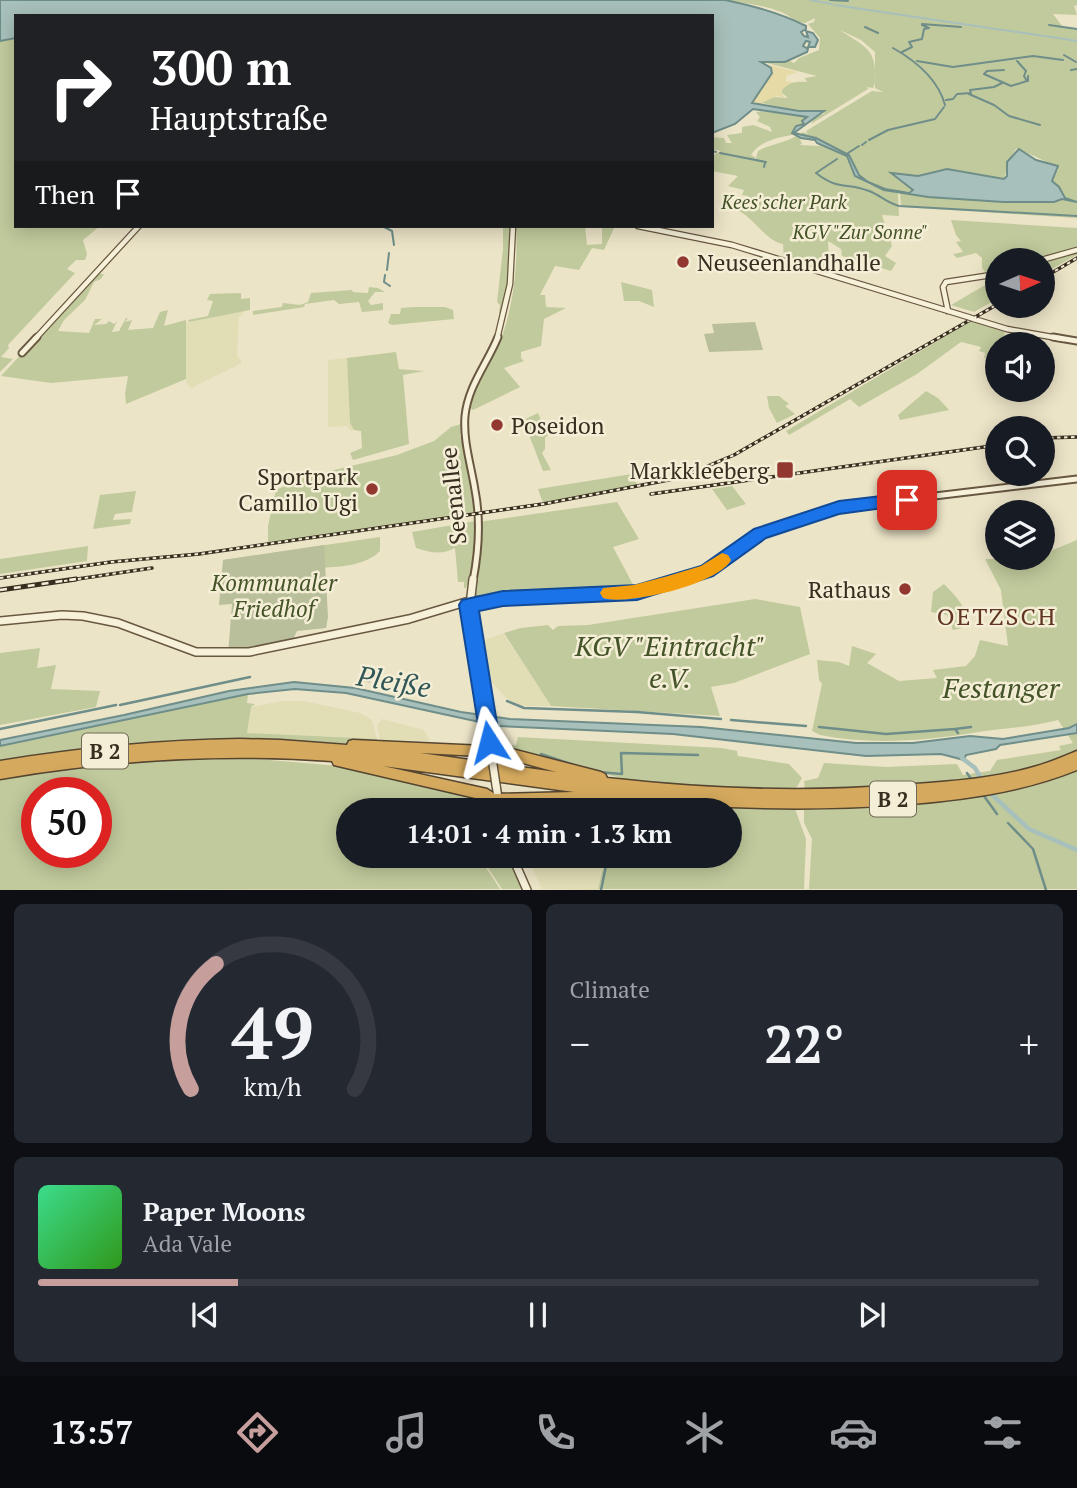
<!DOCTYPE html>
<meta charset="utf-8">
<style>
body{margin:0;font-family:"PT Serif",serif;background:#242831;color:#f1f3f6;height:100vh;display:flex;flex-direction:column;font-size:26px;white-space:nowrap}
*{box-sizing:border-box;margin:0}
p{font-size:23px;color:#9ea1a6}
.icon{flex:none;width:38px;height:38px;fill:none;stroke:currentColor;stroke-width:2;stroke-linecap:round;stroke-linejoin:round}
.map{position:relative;height:890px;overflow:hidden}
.sheet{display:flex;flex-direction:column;gap:14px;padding:14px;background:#0d0f14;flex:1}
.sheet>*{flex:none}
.top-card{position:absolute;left:14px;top:14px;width:700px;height:214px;border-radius:0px;box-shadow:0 4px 18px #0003;background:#202124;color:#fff;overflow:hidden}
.needle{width:46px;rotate:87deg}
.fabs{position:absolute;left:985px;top:248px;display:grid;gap:14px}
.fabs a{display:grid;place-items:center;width:70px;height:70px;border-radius:50%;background:#171b24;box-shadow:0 4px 18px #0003;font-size:35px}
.speed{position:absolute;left:21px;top:777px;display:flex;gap:14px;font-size:35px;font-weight:700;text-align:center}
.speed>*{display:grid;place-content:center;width:91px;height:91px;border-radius:50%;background:#171b24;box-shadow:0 4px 18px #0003;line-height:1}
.speed .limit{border:10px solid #d22;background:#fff;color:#111}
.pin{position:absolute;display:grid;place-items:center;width:60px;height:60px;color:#fff;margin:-30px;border-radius:14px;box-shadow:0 4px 10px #0006}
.me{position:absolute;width:77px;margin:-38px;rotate:351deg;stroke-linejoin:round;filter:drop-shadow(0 0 5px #0008)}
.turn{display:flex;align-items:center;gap:24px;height:147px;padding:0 21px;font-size:32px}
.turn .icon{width:91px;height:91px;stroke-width:2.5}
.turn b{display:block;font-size:49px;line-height:60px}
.then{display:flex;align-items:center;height:66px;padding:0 21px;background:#0003;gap:14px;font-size:26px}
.big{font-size:52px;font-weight:700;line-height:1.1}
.sheet .card{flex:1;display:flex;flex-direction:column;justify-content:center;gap:10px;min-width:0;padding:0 24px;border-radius:10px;background:#242831}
.sheet .dial{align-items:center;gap:0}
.dial svg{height:182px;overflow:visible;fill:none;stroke:#363941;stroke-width:7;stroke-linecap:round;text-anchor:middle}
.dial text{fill:#f1f3f6;stroke:none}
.song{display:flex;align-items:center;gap:21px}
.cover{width:84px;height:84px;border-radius:10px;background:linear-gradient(135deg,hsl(150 70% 55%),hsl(110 70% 35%))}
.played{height:7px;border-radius:4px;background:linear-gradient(90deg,#c69f9d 20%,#363941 20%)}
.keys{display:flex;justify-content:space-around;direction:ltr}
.heat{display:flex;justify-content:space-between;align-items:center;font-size:38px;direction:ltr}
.sheet .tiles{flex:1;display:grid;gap:14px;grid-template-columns:1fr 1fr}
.card:last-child{grid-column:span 2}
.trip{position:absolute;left:336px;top:798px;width:406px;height:70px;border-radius:35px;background:#171b24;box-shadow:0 4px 18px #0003;font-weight:700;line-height:70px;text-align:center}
.dock{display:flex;height:112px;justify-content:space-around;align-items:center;background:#090b0e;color:#9ea1a6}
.dock .icon{width:49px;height:49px}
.dock .selected{color:#c69f9d}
.dock b{font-size:32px;color:#f1f3f6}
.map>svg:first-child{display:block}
.farmland{fill:#e1ddb5}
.green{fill:#c1ca9c;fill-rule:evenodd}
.sand{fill:#e6daa6}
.cemetery{fill:#b8bf9a}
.water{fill:#a8c0bb;stroke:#6f8e89;stroke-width:2}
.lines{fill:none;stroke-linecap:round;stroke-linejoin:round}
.stream-far1{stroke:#6f8e89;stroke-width:2}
.stream{stroke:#6f8e89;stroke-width:2.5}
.canal-far1{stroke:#a8c0bb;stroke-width:2}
.canal{stroke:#a8c0bb;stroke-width:4.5}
.secondary-far2-casing{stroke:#695841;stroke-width:7}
.secondary-far1-casing{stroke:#695841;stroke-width:9}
.secondary-casing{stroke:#695841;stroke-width:10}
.highway-casing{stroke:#554531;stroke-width:3}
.secondary-far2{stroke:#f7f1da;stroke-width:4.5}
.secondary-far1{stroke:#f7f1da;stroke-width:5}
.secondary{stroke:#f7f1da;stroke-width:7}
.highway{fill:#d5aa5e;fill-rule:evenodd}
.rail-far1-casing{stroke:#382e20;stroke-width:3.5}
.rail-casing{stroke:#382e20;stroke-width:5}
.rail-far1{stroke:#f4eed6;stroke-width:2;stroke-dasharray:3.5;stroke-linecap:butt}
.rail{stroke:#f4eed6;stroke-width:2.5;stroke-dasharray:7;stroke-linecap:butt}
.secondary-bridge-far1-casing{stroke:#695841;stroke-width:7;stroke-linecap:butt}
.secondary-bridge-casing{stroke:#695841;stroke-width:10;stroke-linecap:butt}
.secondary-bridge-far1{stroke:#f7f1da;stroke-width:4.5}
.secondary-bridge{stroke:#f7f1da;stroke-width:7}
.route{fill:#1a73e8;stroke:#114b97;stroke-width:2}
.slow{fill:#f59e0b}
.poi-dot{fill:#923831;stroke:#f4eed6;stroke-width:2.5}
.labels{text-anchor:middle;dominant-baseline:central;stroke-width:5;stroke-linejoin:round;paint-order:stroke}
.far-park-label{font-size:19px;font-style:italic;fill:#455328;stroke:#f4eed6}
.shield{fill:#f4eed6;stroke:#706857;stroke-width:2}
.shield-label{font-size:21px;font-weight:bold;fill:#382e20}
.poi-label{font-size:23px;fill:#382e20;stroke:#f4eed6;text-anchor:end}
.street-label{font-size:23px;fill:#382e20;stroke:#f4eed6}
.park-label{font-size:23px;font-style:italic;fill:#455328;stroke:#f4eed6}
.neighbourhood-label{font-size:24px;letter-spacing:2px;fill:#623422;stroke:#f4eed6}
.near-park-label{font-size:28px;font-style:italic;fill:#455328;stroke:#f4eed6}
.near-water-label{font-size:28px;font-style:italic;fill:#315657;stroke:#f4eed6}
</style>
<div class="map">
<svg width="1077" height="890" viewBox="0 0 1077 890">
<rect width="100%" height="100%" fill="#ece4c7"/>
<path class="farmland" d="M243,310V315L239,316L237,355L242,363L191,388L186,383V323Z
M347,358L350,423L354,430L351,431L347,426L328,427V360Z
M504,633V634L551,706H521L507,699L488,678L479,642Z
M282,701H304L360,713L372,720L377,739L254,736L247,733L251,707Z
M382,719L424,730L430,741L380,740L377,725Z
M617,802L618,810H528L534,807Z
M526,856H606L598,890L542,889Z"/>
<path class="green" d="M0,0L16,16V226H100L83,240L87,254L85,260H76L67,269L75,273L8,345L9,348L1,357L13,359L0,372Z
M725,0H1077V5L1074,6L1077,15L1053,14L1063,27L1077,30V218L901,207L900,193C928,195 1046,211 1065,198L1051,178L1058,170C1050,162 1028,153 1016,149L1010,158L1004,179L947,169L918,176L891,173L913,190C903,196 871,187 859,175C854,170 854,160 849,156C834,144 815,138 797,136L803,132L808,134L806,131L872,91L883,92L875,88V52L861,40L840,30C866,48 877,48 875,83L873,88L867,87L868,89L811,124L814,118L825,113L819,110L799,111L761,103L774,97L788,98L781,92C786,82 797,81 807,82L805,78L817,76L767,63L788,60L794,63L799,58L819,50L820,38L808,24L814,22L815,18L805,23L794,21C784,7 742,3 725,0Z
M773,111L808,116L804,123L796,126L792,135C780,137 759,141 751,155L755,157V161L758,151C770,144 788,142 796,136L816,141L800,139L802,144L799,145L820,146L817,143H819L847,156L858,178L870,185L898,193L899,216L882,215L892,246L885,256L896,263L891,271L842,256L841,249L830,242H828L830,275L784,261L783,244C766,241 756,220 739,211L741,203L746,204L748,196L742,195L744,190L728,186L738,176L712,171V156L721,151L712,149V137L724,138L726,143H732L727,135L742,133V127L753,125L772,132L770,127L757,121L760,117L756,112Z
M951,220L1077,228V255L1043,274V261H998L997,274L988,276L982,268V258L976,253L957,258L953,254L963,252L956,242L961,241L956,235Z
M503,226H511L509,276L502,313H499L500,305L497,302L503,249Z
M516,226H585L587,245L602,244V226H615L604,250L592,248L579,270L555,266L540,295H545L546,307L566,308L544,319L541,346L521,352V358L524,361L504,368L520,387L473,410L470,408C475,383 492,363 501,339C514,304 518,264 516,226Z
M95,274H104L101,279L94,282L85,300L64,320L58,331L89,333L95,319H102L94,325L106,324L109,321L114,324L117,321L112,332L119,331L126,318H128L125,322L132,320L128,330L153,328L160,312L168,310L164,326L186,320V379L126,404L125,394L128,376L51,383L1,376Z
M997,278V299L974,312L951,305Z
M621,282L652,290L654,307L639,301H624Z
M369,287L378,288L385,292H375L368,301L371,305L383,303V310L362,312L359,302L339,304L334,300L305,304L304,307L253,315V311L282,307L283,303L300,305L308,302L311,293L352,290L353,292L368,293Z
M241,293V299L250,298V310L189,322L188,320L208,316L213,301L207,300L210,294Z
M415,307H445L453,310L454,319L392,325L388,323L391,314H400L401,308Z
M973,320L1005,331L1003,345H998L997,361L984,358L985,353L979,351L981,347L961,342L917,374L859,407L850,399L789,435L786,431Z
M396,352L399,369L424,371L403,375L409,444L353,460L350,453L362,448L361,431L354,430L350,423L347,358Z
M926,391L938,398L949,410L900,420L898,415Z
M767,396H779L789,404L785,406L795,414L777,423L769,408Z
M538,413L544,428L557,426L545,438V449L542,453L551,470L543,471L529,435L517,423Z
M461,424L460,437H462L476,512L268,543V526L276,490L305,477L397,455L434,441L451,427Z
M632,474L638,487L543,503L538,489Z
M732,486L746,504L727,510L712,489Z
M136,491L132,512L115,514L113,520L131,519L130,524L93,529L100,495Z
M617,502L639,539L613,547L637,592L469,601L476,569L478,522Z
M476,521L474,565L466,588H464V582H458L455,548C442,555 431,553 416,548L412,532Z
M380,537V551C353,580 262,563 223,560Z
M1077,540V889H809L812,839L804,823V806L1001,791L1065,774L1031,769L968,782L805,792L804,781L818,778L824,763L886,767L957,764L963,775L990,771L997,760L1061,750L1059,746L1073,743L1058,720C1029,728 1001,728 972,733C923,741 869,745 820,735L812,731L822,684L819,680L817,660L839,662L849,666L852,646L876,654L867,663L899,681L937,678L933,670L966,666L975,656L980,640L1008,646L1001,590L985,559L1043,558V554Z
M88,546L87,561L0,574V559Z
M944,584C955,596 973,611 962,628L953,630L947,615L931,612L933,592Z
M755,599L800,607L810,654L734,683L711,687L720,716L551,706L504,633L521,628L548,625L553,630L558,626L588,625Z
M40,648L37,668L56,665L51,689L100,691L96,707L0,725V653Z
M248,694L247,703L255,704L251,707L247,733L377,739L378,745L273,740L0,764V746Z
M518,737L722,748L737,751L738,756L789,764L802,778L794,792L641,783L500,748L501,745H516Z
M223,756L351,767L483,798L493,805L496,810H348V856H482L485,866L500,889L0,890V777L72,769L83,764ZM37,793H96V852H37Z
M632,799L794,806L806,839L804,889H598L606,856H730V810H618L617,802L506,810L504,804Z
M483,856H491L494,861L495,856H508L523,889H502L486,865Z"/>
<path class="sand" d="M761,63L798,72L786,76V81L792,82L781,90L784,97L776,96L761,103L774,107L752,103L770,76Z"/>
<path class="cemetery" d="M755,322L763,350L709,352L704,334L714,333L712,324Z
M324,545L328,617L326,628L297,631L291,644L228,654L232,604L219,605L223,560Z"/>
<path class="water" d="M0,0H725C755,6 780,13 806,26V29L801,32L804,36L808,37L806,31L813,33L818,40L815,47H808L810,42L806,41L803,46L808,49L807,52L785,62H761L771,68L772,73L752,103L799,111H824L794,133L816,138L849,155L859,175L868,182L885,189L909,193L913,190L891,173L918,176L947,169L1004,179L1007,176V162L1019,149L1036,160L1058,166L1052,181L1059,187L1065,198L1077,202L1062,199L1054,202H1003L928,197L884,190L855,176L847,156L817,143L815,140L801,138L792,133L796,126L804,124L802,121L807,117L753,109L735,124L712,133V16H16V38L0,41Z
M294,682L355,688L461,712L510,719L701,727L856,743H913L970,736L1003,739L1069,728L1077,724V733L1000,745L996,749L966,755L964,760L941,754L866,756L673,734L498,726L346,693L295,689L248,694L0,746V740L124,715L229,691Z"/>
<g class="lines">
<path class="stream-far1" d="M830,0L848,1
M922,24L961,27
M1049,25L1077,29
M865,27L878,33
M893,48C916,61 938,79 945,105
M902,52L912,47L909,42L922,39L924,29L929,28L922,25
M1064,55L1076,62
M917,61L953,67L1033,56L1063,60
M1017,61L1026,71L1024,76L1027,81
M1004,70L987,71L984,74L1011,86L1027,81
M1071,70L1077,69
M1028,76V81
M969,94L994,105L1009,116L1040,125
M946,100L953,99L957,94L971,93L970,90L994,87L1002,83
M869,140L888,130L935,119L944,107
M862,145L866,142
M712,151L716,152
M720,153L766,162
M848,153L859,146
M837,159L816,173C839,191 846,182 869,191C880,195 887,203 899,206L1077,216
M764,167L765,163
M382,226L392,231L394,245
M387,270L389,253
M385,275L384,282L390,286"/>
<path class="stream" d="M360,679L369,681
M507,701L524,708L637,712L721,719
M120,705L250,677
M731,720L806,726
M819,727L886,734L955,729L958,733
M0,729L116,705
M955,729L971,727
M541,754L580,767
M599,772L622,774L621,753L698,755
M967,773L971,779
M984,796L997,814
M1008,823L1033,849L1046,890
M601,890L608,856"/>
<path class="canal-far1" d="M810,0L832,4
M835,5L1044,36
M1046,36L1077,41"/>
<path class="canal" d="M962,758L975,768L982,780
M990,793L1029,829L1077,850"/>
<defs>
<path id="secondary-far2" d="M638,226L732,245L968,317
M1038,261L1077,250
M948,311L943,287L946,282L998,274
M974,319L1007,329L1063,339
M35,339L139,226
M497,339L510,284L513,226"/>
<path id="secondary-far1" d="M1053,337L1077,341
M22,353L37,337
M473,581C479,550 481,521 475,490C471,465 463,441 465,416C468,386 487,364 498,337
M675,581L707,571L757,535L843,507L1077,479"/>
<path id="secondary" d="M473,579L469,614L490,745
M0,621L62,615L83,616L118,623L196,652H249L409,619L469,601L638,592L681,579
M496,785L500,810
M512,856L527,890"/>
<path id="highway" d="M240,739L280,740L347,745L349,741L353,740L484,746L483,744L485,740L489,739L504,747L601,772L605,774L607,778C705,789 802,793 900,785C946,782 993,779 1037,766C1051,762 1064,756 1077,751V770C1020,793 961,800 900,805C809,811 718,809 628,799L627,801L623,803L505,805L503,809L498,810L484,800L338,766L334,765L332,761C221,753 110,760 0,779V761C80,748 159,740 240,739ZM420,753L501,757L556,772ZM383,766L574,792L495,794L487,789Z"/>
</defs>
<use href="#secondary-far2" class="secondary-far2-casing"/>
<use href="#secondary-far1" class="secondary-far1-casing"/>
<use href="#secondary" class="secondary-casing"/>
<use href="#highway" class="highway-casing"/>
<use href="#secondary-far2" class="secondary-far2"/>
<use href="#secondary-far1" class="secondary-far1"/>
<use href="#secondary" class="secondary"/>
<use href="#highway" class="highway"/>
<defs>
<path id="rail-far1" d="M1043,278L1077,258
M1043,438L1077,437
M651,494L998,445
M0,578L111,562L199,554L543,504L679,478L734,455L998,304
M64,581L152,568"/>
<path id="rail" d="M0,590L76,579"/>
</defs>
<use href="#rail-far1" class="rail-far1-casing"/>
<use href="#rail" class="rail-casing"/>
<use href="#rail-far1" class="rail-far1"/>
<use href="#rail" class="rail"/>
<defs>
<path id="secondary-bridge-far1" d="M968,317L974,319"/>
<path id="secondary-bridge" d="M492,758L496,785"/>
</defs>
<use href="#secondary-bridge-far1" class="secondary-bridge-far1-casing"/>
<use href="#secondary-bridge" class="secondary-bridge-casing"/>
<use href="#secondary-bridge-far1" class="secondary-bridge-far1"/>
<use href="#secondary-bridge" class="secondary-bridge"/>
</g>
<path class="route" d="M907,493L915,500L913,504L839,514L766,538L713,576L637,600L503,606L479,611L500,742L496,749L489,752L482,749L459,605L462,600L503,591L637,585L701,566L754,529L839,501Z"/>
<path class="slow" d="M722,553L728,555L731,560C719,584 627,606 603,598L600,593L603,588L634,585L668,576L701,566Z"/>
<g class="poi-dot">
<circle cx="683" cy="262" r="7"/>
<circle cx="497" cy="425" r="7"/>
<rect x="776" y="461" width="18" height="18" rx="3.5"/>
<circle cx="372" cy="489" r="7"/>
<circle cx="905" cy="589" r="7"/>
</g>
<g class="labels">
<g class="far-park-label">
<text x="784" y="201">Kees'scher Park</text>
<text x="860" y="231">KGV "Zur Sonne"</text>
</g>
<g class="shield">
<rect x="82" y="733.5" width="46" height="35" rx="5"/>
<rect x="870" y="781.5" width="46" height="35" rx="5"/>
</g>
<g class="shield-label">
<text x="105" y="751">B 2</text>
<text x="893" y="799">B 2</text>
</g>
<g class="poi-label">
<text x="697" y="262" text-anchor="start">Neuseenlandhalle</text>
<text x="511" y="425" text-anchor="start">Poseidon</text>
<text x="769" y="470">Markkleeberg</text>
<text x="358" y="476">Sportpark<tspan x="358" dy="26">Camillo Ugi</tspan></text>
<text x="891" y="589">Rathaus</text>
</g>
<g class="street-label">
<text transform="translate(453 496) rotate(-96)">Seenallee</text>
</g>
<g class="park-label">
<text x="274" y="582">Kommunaler<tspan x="274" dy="26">Friedhof</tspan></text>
</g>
<g class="neighbourhood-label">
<text x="997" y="616">OETZSCH</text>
</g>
<g class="near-park-label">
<text x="670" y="645">KGV "Eintracht"<tspan x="670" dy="32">e.V.</tspan></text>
<text x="1001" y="687">Festanger</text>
</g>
<g class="near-water-label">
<text transform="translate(394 681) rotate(10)">Pleiße</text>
</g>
</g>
</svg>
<div class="fabs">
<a><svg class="needle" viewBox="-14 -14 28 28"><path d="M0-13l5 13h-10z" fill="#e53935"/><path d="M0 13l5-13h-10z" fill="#9ea1a6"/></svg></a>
<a><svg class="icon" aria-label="sound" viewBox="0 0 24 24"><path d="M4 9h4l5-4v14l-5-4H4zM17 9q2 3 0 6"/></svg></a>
<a><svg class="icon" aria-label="search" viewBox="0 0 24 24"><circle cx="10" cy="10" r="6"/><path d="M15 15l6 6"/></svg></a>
<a><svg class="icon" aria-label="layers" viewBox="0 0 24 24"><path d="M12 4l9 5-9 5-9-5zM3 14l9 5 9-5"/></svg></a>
</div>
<div class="speed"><div class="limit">50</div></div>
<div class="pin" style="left:907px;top:500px;background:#d93025"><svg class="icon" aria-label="arrive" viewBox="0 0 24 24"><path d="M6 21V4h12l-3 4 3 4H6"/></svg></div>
<svg class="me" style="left:489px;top:742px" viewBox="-20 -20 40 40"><path d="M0-17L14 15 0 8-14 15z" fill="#1a73e8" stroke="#fff" stroke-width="4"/></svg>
<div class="trip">14:01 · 4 min · 1.3 km</div>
<div class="top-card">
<div class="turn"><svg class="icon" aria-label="right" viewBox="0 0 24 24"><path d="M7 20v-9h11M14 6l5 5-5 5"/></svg><div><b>300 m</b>Hauptstraße</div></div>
<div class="then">Then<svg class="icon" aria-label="arrive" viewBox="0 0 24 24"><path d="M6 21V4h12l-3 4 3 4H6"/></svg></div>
</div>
</div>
<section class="sheet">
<div class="tiles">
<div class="card dial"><svg viewBox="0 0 100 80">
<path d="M14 69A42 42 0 1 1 86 69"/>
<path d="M14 69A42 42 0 0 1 25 14" stroke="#c69f9d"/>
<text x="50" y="56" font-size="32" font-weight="700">49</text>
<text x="50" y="72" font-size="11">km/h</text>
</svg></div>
<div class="card"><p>Climate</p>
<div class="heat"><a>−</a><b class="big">22°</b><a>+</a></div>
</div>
<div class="card">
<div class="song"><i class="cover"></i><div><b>Paper Moons</b><p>Ada Vale</p></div></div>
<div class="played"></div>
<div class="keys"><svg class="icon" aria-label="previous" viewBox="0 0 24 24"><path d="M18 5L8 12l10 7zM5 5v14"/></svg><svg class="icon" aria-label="pause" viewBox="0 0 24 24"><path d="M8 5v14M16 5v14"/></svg><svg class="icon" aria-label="next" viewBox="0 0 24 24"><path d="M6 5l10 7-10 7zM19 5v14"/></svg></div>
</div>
</div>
</section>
<nav class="dock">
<b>13:57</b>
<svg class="icon selected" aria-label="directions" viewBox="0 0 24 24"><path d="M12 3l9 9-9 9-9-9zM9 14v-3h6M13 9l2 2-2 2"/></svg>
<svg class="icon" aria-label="music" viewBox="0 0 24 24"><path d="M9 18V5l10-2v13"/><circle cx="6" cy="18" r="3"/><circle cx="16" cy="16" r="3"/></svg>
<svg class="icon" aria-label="phone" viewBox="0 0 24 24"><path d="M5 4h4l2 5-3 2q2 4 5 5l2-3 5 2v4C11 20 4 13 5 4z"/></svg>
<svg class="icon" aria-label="climate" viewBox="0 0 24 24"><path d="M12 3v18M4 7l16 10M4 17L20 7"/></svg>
<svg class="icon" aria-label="car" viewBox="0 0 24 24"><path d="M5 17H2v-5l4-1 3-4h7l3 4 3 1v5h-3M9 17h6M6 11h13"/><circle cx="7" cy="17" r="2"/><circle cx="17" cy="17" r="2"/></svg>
<svg class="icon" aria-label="filters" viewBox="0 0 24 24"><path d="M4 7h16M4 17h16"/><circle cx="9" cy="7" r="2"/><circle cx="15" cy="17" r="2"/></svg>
</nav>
